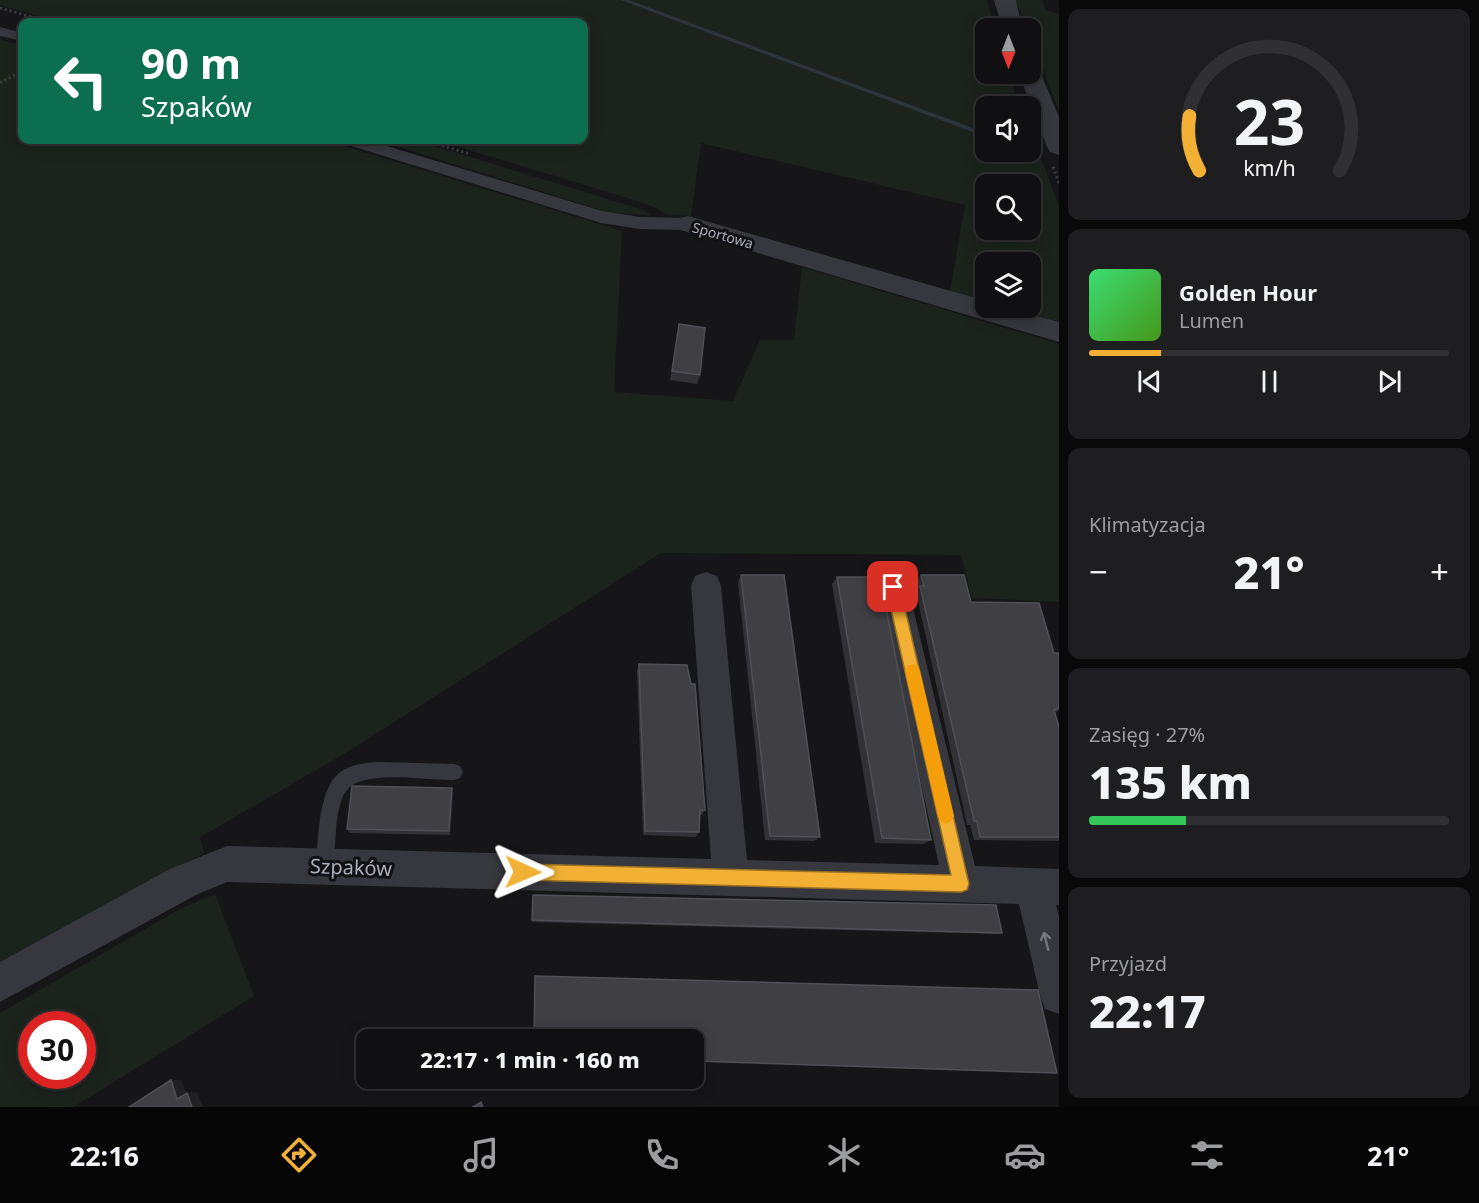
<!DOCTYPE html>
<html lang="pl">
<meta charset="utf-8">
<style>
body{margin:0;font-family:"Noto Sans",sans-serif;background:#1e1e20;color:#f1f3f6;height:100vh;display:flex;flex-direction:column;font-size:22px;white-space:nowrap}
*{box-sizing:border-box;margin:0}
p{font-size:20px;color:#9c9d9f}
.icon{flex:none;width:33px;height:33px;fill:none;stroke:currentColor;stroke-width:2;stroke-linecap:round;stroke-linejoin:round}
.map{position:relative;flex:1;overflow:hidden}
.drawer{display:flex;flex-direction:column;gap:9px;padding:9px;background:#09090a;width:420px}
.drawer>*{flex:none}
.hud{position:absolute;left:18px;top:18px;width:570px;height:126px;border-radius:12px;box-shadow:0 3px 15px #0003,0 0 0 2px #303032;background:#0b6e4f;color:#fff;overflow:hidden}
.needle{width:39px;rotate:180deg}
.tools{position:absolute;left:975px;top:18px;display:grid;gap:12px}
.tools a{display:grid;place-items:center;width:66px;height:66px;border-radius:12px;background:#101012;box-shadow:0 3px 15px #0003,0 0 0 2px #303032;font-size:30px}
.speed{position:absolute;left:18px;top:1011px;display:flex;gap:12px;font-size:30px;font-weight:700;text-align:center}
.speed>*{display:grid;place-content:center;width:78px;height:78px;border-radius:50%;background:#101012;box-shadow:0 3px 15px #0003,0 0 0 2px #303032;line-height:1}
.speed .limit{border:9px solid #d22;background:#fff;color:#111}
.pin{position:absolute;display:grid;place-items:center;width:51px;height:51px;color:#fff;margin:-26px;border-radius:12px;box-shadow:0 3px 9px #0006}
.me{position:absolute;width:66px;margin:-33px;rotate:91deg;stroke-linejoin:round;filter:drop-shadow(0 0 4px #0008)}
.turn{display:flex;align-items:center;gap:21px;height:126px;padding:0 24px;font-size:27px}
.turn .icon{width:78px;height:78px;stroke-width:2.5}
.turn b{display:block;font-size:42px;line-height:51px}
.big{font-size:45px;font-weight:800;line-height:1.1}
.drawer .tile{flex:1;display:flex;flex-direction:column;justify-content:center;gap:9px;min-width:0;padding:0 21px;border-radius:12px;background:#1e1e20}
.drawer .dial{align-items:center;gap:0}
.dial svg{height:156px;overflow:visible;fill:none;stroke:#303032;stroke-width:7;stroke-linecap:round;text-anchor:middle}
.dial text{fill:#f1f3f6;stroke:none}
.song{display:flex;align-items:center;gap:18px}
.cover{width:72px;height:72px;border-radius:9px;background:linear-gradient(135deg,hsl(140 70% 55%),hsl(100 70% 35%))}
.played{height:6px;border-radius:3px;background:linear-gradient(90deg,#f2b134 20%,#303032 20%)}
.keys{display:flex;justify-content:space-around;direction:ltr}
.heat{display:flex;justify-content:space-between;align-items:center;font-size:33px;direction:ltr}
.charge{height:9px;border-radius:4px;background:linear-gradient(90deg,#34c759 27%,#303032 0)}
.trip{position:absolute;left:356px;top:1029px;width:348px;height:60px;border-radius:12px;background:#101012;box-shadow:0 3px 15px #0003,0 0 0 2px #303032;font-weight:800;line-height:60px;text-align:center}
.tabs{display:flex;height:96px;justify-content:space-around;align-items:center;background:#060607;color:#9c9d9f}
.tabs .icon{width:42px;height:42px}
.tabs .current{color:#f2b134}
.tabs b{font-size:27px;color:#f1f3f6}
main{display:flex;flex:1;min-height:0}
.map>svg:first-child{display:block}
.green{fill:#1c231d;fill-rule:evenodd}
.lines{fill:none;stroke-linecap:round;stroke-linejoin:round}
.stream{fill:#2c353c;fill-rule:evenodd}
.path{stroke:#3d3f44;stroke-width:3;stroke-dasharray:2 3;stroke-linecap:butt}
.service{fill:#37383d;fill-rule:evenodd}
.pedestrian{fill:#37383d;fill-rule:evenodd}
.minor{fill:#37383d;fill-rule:evenodd}
.tertiary{fill:#37383d;fill-rule:evenodd}
.wall{fill:#323236}
.shaded-wall{fill:#212124}
.building{fill:#3f3f44;stroke:#4f5156;stroke-width:1.5}
.oneway{stroke:#757881}
.route{fill:#f2b134;stroke:#9d7322;stroke-width:1.5}
.slow{fill:#f59e0b}
.labels{text-anchor:middle;dominant-baseline:central;stroke-width:6;stroke-linejoin:round;paint-order:stroke}
.far-street-label{font-size:14px;fill:#a8adb8;stroke:#111113}
.near-street-label{font-size:20px;fill:#a8adb8;stroke:#111113}
</style>
<main>
<div class="map">
<svg width="1059" height="1107" viewBox="0 0 1059 1107">
<rect width="100%" height="100%" fill="#161618"/>
<path class="green" d="M0,0H987L994,28H986V74H1008L1020,106H986V152H1030L1031,133L1059,206V322L1005,308H1030V262H986L985,302L950,292L965,205L701,143L691,216L665,214L654,207L631,199L436,140H584V22H59L0,5ZM986,184H1030V230H986Z
M1016,0H1042L1045,10L1059,14V111L1031,38L1030,28H1027Z
M0,39L22,46V140H325L622,231L614,392L733,401L760,340H794L802,267L1059,344V602L972,598L961,555L661,553L339,757L200,837L204,853L0,962Z
M377,140H415L644,210L651,215L610,213Z
M215,894L254,996L73,1107H0V1013L178,910ZM32,1024H82V1076H32Z"/>
<g class="lines">
<path class="stream" d="M621,0H629L986,133V137Z
M1030,148L1036,149L1037,150L1034,152H1028H1030Z"/>
<path class="path" d="M0,8L49,22
M0,83L22,71
M423,140L470,154
M1053,167L1059,183"/>
<path class="service" d="M379,762L454,764L460,766L463,772L460,778L454,780C427,780 381,772 356,783C350,785 346,791 343,796C334,817 336,844 334,866L331,872L325,875L319,872L316,866C318,840 318,791 339,773C350,764 366,763 379,762Z"/>
<path class="pedestrian" d="M0,27L22,33V41L0,36Z
M343,140H367L602,211L640,217L688,218L694,220L697,224L694,228L688,230L640,229L601,223L345,144Z"/>
<path class="minor" d="M688,216L986,301V308H1007L1059,322V342L680,230L676,224L680,218Z
M706,572L717,576L721,586L747,860L939,865L878,587L882,577L893,573L904,577L908,587L975,866L1059,869V905H1056L1059,917V1014L1045,1009L1040,995L1019,904L227,882L196,895L0,1002V962L170,869L227,846L711,859L691,586L695,576Z"/>
<path class="tertiary" d="M994,0H1016L1022,28H1002Z
M1030,67L1038,69L1041,74L1059,117V155L1050,152L1047,147L1019,74H1030Z"/>
</g>
<path class="wall" d="M679,324L700,375L697,384L670,380Z
M741,575L820,837L814,841L765,840L738,582Z
M921,575L971,602L1054,653H1059V711L1055,712L1059,727V841L974,840L970,825H967L916,592L918,588L917,581Z
M837,577L931,840L923,844L875,843L832,584Z
M639,664L705,810L702,815H700L699,832L696,837L643,835L637,671Z
M453,793L450,835L350,833L347,829Z
M533,895L1002,933L998,934L532,922Z
M693,1040L1057,1073L693,1061Z"/>
<path class="shaded-wall" d="M452,788L453,793L450,835L449,831Z
M171,1080H181L188,1098L177,1099Z
M197,1092L203,1107H192L187,1093Z"/>
<path class="building" d="M679,324L705,328L700,375L672,371Z
M741,575H784L820,837L770,836Z
M921,575H964L971,602L1039,603L1054,653H1059V708L1054,710L1059,727V837H980L977,821H974L920,586H924Z
M837,577H880L931,840L882,838Z
M639,664L687,665L691,684H695L705,810H700L699,832L645,831Z
M352,786L452,788L449,831L347,829Z
M533,895L996,905L1002,933L532,920Z
M535,976L1038,990L1057,1073L693,1061V1040H534Z
M171,1080L177,1099L187,1093L192,1107H129Z
M481,1102L483,1107H473Z"/>
<defs><path id="oneway-shaft" d="M-6 0H5M1.5-3L5.5 0L1.5 3" fill="none" stroke-width="1.6" stroke-linecap="round" stroke-linejoin="round" transform="scale(1.5)"/></defs>
<use class="oneway" href="#oneway-shaft" transform="translate(1046 941) rotate(-104)"/>
<path class="route" d="M893,581L898,582L900,587L969,884L967,890L961,892L523,880L517,878L515,872L517,866L523,864L951,875L886,587L888,582Z"/>
<path class="slow" d="M913,664L918,666L920,671L954,816L951,821L946,824L940,821L938,816L905,671L907,666Z"/>
<g class="labels">
<g class="far-street-label">
<text transform="translate(723 235) rotate(16)">Sportowa</text>
</g>
<g class="near-street-label">
<text transform="translate(351 867) rotate(2)">Szpaków</text>
</g>
</g>
</svg>
<div class="tools">
<a><svg class="needle" viewBox="-14 -14 28 28"><path d="M0-13l5 13h-10z" fill="#e53935"/><path d="M0 13l5-13h-10z" fill="#9c9d9f"/></svg></a>
<a><svg class="icon" aria-label="sound" viewBox="0 0 24 24"><path d="M4 9h4l5-4v14l-5-4H4zM17 9q2 3 0 6"/></svg></a>
<a><svg class="icon" aria-label="search" viewBox="0 0 24 24"><circle cx="10" cy="10" r="6"/><path d="M15 15l6 6"/></svg></a>
<a><svg class="icon" aria-label="layers" viewBox="0 0 24 24"><path d="M12 4l9 5-9 5-9-5zM3 14l9 5 9-5"/></svg></a>
</div>
<div class="speed"><div class="limit">30</div></div>
<div class="pin" style="left:893px;top:587px;background:#d93025"><svg class="icon" aria-label="arrive" viewBox="0 0 24 24"><path d="M6 21V4h12l-3 4 3 4H6"/></svg></div>
<svg class="me" style="left:523px;top:872px" viewBox="-20 -20 40 40"><path d="M0-17L14 15 0 8-14 15z" fill="#f2b134" stroke="#fff" stroke-width="4"/></svg>
<div class="trip">22:17 · 1 min · 160 m</div>
<div class="hud">
<div class="turn"><svg class="icon" aria-label="left" viewBox="0 0 24 24"><path d="M17 20v-9H6M10 6l-5 5 5 5"/></svg><div><b>90 m</b>Szpaków</div></div>
</div>
</div>
<section class="drawer">
<div class="tile dial"><svg viewBox="0 0 100 80">
<path d="M14 69A42 42 0 1 1 86 69"/>
<path d="M14 69A42 42 0 0 1 9 41" stroke="#f2b134"/>
<text x="50" y="56" font-size="32" font-weight="700">23</text>
<text x="50" y="72" font-size="11">km/h</text>
</svg></div>
<div class="tile">
<div class="song"><i class="cover"></i><div><b>Golden Hour</b><p>Lumen</p></div></div>
<div class="played"></div>
<div class="keys"><svg class="icon" aria-label="previous" viewBox="0 0 24 24"><path d="M18 5L8 12l10 7zM5 5v14"/></svg><svg class="icon" aria-label="pause" viewBox="0 0 24 24"><path d="M8 5v14M16 5v14"/></svg><svg class="icon" aria-label="next" viewBox="0 0 24 24"><path d="M6 5l10 7-10 7zM19 5v14"/></svg></div>
</div>
<div class="tile"><p>Klimatyzacja</p>
<div class="heat"><a>−</a><b class="big">21°</b><a>+</a></div>
</div>
<div class="tile"><p>Zasięg · 27%</p><b class="big">135 km</b><div class="charge"></div></div>
<div class="tile"><p>Przyjazd</p><b class="big">22:17</b></div>
</section>
</main>
<nav class="tabs">
<b>22:16</b>
<svg class="icon current" aria-label="directions" viewBox="0 0 24 24"><path d="M12 3l9 9-9 9-9-9zM9 14v-3h6M13 9l2 2-2 2"/></svg>
<svg class="icon" aria-label="music" viewBox="0 0 24 24"><path d="M9 18V5l10-2v13"/><circle cx="6" cy="18" r="3"/><circle cx="16" cy="16" r="3"/></svg>
<svg class="icon" aria-label="phone" viewBox="0 0 24 24"><path d="M5 4h4l2 5-3 2q2 4 5 5l2-3 5 2v4C11 20 4 13 5 4z"/></svg>
<svg class="icon" aria-label="climate" viewBox="0 0 24 24"><path d="M12 3v18M4 7l16 10M4 17L20 7"/></svg>
<svg class="icon" aria-label="car" viewBox="0 0 24 24"><path d="M5 17H2v-5l4-1 3-4h7l3 4 3 1v5h-3M9 17h6M6 11h13"/><circle cx="7" cy="17" r="2"/><circle cx="17" cy="17" r="2"/></svg>
<svg class="icon" aria-label="filters" viewBox="0 0 24 24"><path d="M4 7h16M4 17h16"/><circle cx="9" cy="7" r="2"/><circle cx="15" cy="17" r="2"/></svg>
<b>21°</b>
</nav>
